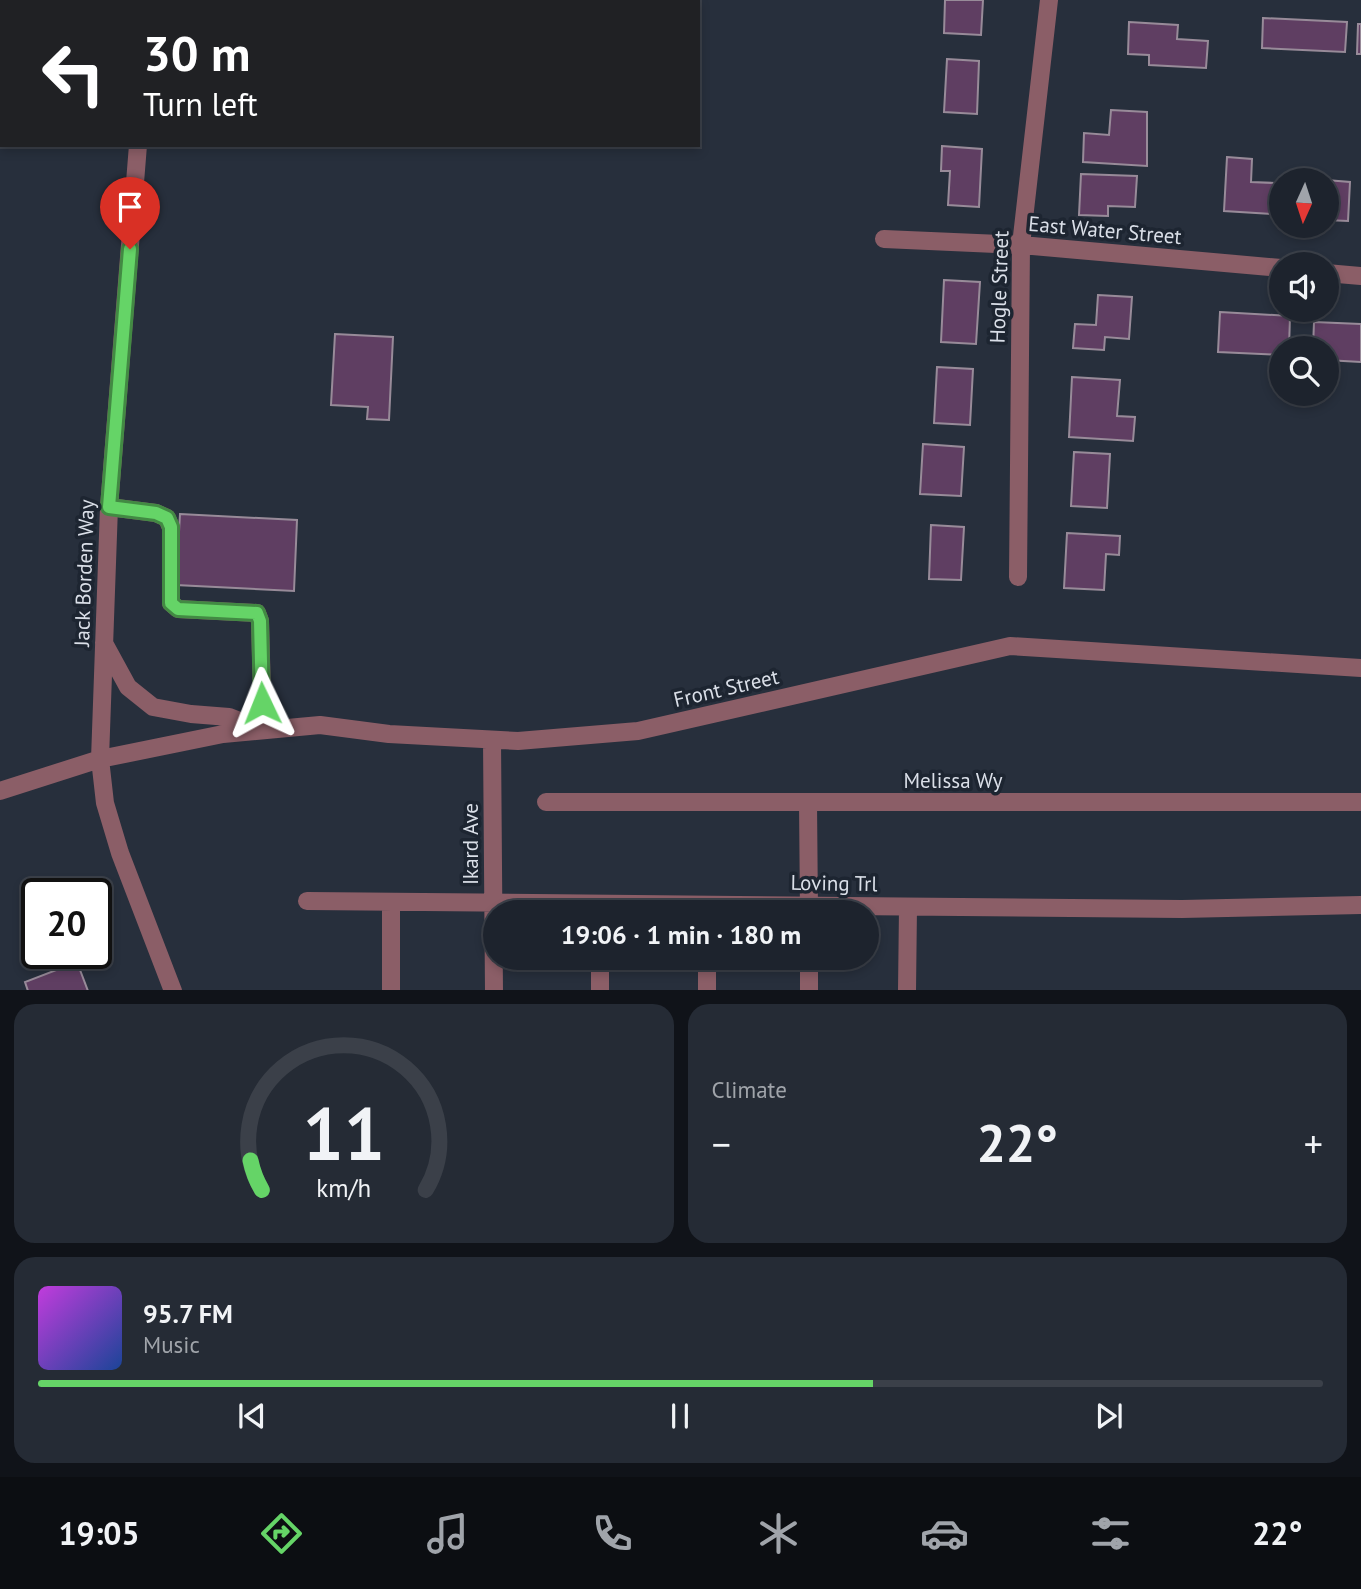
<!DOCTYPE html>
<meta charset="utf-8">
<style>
body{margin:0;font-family:"PT Sans",sans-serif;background:#252b35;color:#f1f3f6;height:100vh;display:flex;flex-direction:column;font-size:26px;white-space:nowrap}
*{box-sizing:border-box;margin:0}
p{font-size:23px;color:#a0a4aa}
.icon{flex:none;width:38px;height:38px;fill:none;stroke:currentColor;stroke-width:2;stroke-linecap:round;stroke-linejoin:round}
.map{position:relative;height:990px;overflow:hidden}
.drawer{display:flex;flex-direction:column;gap:14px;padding:14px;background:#101319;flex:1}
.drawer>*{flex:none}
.banner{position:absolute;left:0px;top:0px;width:700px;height:147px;box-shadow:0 4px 10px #0003,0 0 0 2px #3b4049;background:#202124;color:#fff;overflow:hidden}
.needle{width:46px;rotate:183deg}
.fabs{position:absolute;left:1269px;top:168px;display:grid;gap:14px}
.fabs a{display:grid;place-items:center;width:70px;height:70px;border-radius:50%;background:#1d232d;box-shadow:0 4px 10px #0003,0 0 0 2px #3b4049;font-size:35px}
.speed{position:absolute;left:21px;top:878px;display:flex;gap:14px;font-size:35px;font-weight:700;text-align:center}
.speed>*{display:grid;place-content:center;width:91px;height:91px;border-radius:50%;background:#1d232d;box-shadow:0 4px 10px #0003,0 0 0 2px #3b4049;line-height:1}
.speed .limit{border:4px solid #111;border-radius:10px;background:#fff;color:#111}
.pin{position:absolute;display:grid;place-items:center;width:60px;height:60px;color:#fff;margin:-72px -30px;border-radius:50% 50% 50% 0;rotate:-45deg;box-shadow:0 0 7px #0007}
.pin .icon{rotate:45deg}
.me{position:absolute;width:77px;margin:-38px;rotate:358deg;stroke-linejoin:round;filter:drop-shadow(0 0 5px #0008)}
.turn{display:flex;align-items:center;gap:24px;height:147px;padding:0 28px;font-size:32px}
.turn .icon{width:91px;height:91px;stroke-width:2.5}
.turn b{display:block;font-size:49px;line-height:60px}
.big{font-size:52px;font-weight:700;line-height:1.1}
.drawer .tile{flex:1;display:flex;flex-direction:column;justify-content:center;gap:10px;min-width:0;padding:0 24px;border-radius:21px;background:#252b35}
.drawer .dial{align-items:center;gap:0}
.dial svg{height:182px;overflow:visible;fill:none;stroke:#3b4049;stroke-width:7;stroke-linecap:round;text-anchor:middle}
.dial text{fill:#f1f3f6;stroke:none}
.song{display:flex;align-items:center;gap:21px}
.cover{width:84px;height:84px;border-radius:10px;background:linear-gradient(135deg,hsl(290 70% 55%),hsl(220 70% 35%))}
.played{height:7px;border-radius:4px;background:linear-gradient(90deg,#65d467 65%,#3b4049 65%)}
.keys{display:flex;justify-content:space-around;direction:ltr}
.heat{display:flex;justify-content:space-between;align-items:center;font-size:38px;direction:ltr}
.drawer .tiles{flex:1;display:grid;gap:14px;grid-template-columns:1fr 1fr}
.tile:last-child{grid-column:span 2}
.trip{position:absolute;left:483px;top:900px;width:396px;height:70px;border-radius:35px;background:#1d232d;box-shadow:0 4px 10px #0003,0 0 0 2px #3b4049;font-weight:700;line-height:70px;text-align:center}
.menu{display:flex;height:112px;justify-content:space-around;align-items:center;background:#0c0e12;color:#a0a4aa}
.menu .icon{width:49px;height:49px}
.menu .active{color:#65d467}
.menu b{font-size:32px;color:#f1f3f6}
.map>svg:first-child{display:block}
.building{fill:#5f3e62;stroke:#988b99;stroke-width:2}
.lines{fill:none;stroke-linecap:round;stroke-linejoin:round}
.minor{stroke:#8b5e67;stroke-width:18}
.route-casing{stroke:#428a43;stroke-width:18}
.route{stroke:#65d467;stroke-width:12}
.labels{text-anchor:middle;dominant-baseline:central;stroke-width:7;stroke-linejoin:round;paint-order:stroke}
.street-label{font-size:21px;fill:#dadfe8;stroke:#1d2531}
</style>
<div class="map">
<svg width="1361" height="991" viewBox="0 0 1361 991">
<rect width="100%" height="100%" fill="#272f3c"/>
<path class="building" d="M945,0H983L981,35L944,33Z
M1263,18L1347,22L1345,52L1262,48Z
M1129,22L1178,25L1177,39L1208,41L1206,68L1149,65V55L1128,54Z
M1358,24H1361V54H1357Z
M947,59L979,61L977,114L944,112Z
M1111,110L1147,112V166L1083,162L1084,133L1109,135Z
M942,146L982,149L979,207L948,205L950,171H941Z
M1227,157L1252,159L1251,182L1275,183L1273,214L1224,211Z
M1081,174L1137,176L1135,207L1108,206V216L1079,215Z
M1326,180L1350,182L1348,221L1326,220Z
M944,280L980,282L976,344L941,342Z
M1098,295L1132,297L1129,339L1105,337L1104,350L1073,348L1075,324L1096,325Z
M1220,312L1290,316L1289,348H1281V355L1218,352Z
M1314,322L1361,324V362L1326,360V348H1313Z
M335,334L393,337L389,420L367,419L368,407L331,405Z
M937,367L973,369L970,425L934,423Z
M1072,377L1120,380L1117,416L1135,417L1133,441L1069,437Z
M923,444L964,447L961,496L920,494Z
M1074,452L1110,454L1107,508L1071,506Z
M180,514L297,520L294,591L176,585Z
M931,525L964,527L961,580L929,579Z
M1067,533L1120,536L1119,555L1106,554L1104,590L1064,588Z
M77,962L88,991H28L25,982Z"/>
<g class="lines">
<path class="minor" d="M157,2L158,0
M138,145L109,507L100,759L105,803L120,853L173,991
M884,239L1021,245L1281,268
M1326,273L1361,276
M1018,577L1021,245L1049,0
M104,643L128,687L153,707L191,714L229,717L263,730L260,621L257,613L178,609L171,603V528L167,518L156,513L109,507
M492,740L494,991
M0,791L100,759L223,734L320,725L389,734L518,741L638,731L1010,646L1361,668
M546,802H1361
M808,802L809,912
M307,901L1182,909L1361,905
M391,902V991
M600,957V991
M809,957V991
M707,991V957
M907,991L908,907"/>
</g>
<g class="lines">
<defs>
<path id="route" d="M130,249L109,507L156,513L167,518L171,527V603L178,609L257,613L260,621L262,703"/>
</defs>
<use href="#route" class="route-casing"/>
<use href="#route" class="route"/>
</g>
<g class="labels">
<g class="street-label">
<text transform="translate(1105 230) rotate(5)">East Water Street</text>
<text transform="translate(999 287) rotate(-88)">Hogle Street</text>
<text transform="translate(84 573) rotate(-88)">Jack Borden Way</text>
<text transform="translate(726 688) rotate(-13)">Front Street</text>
<text x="953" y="780">Melissa Wy</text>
<text transform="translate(470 844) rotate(-90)">Ikard Ave</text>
<text transform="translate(834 883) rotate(1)">Loving Trl</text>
</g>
</g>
</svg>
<div class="fabs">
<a><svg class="needle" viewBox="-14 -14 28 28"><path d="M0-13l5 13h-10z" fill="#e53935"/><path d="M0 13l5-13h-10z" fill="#a0a4aa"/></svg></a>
<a><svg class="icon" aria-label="sound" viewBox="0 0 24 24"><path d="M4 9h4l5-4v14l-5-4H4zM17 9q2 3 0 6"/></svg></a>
<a><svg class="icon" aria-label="search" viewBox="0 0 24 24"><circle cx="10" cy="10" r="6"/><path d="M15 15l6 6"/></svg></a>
</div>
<div class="speed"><div class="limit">20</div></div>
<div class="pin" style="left:130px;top:249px;background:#d93025"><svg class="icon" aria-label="arrive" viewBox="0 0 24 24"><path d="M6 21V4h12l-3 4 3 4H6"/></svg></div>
<svg class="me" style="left:262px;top:703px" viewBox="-20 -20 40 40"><path d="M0-17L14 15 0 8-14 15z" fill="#65d467" stroke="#fff" stroke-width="4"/></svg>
<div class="trip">19:06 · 1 min · 180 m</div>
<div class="banner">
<div class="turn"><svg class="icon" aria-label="left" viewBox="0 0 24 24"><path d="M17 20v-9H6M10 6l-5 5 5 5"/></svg><div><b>30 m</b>Turn left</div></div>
</div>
</div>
<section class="drawer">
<div class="tiles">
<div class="tile dial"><svg viewBox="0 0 100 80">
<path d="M14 69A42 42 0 1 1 86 69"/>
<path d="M14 69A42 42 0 0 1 9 56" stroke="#65d467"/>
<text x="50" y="56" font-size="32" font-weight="700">11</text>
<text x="50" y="72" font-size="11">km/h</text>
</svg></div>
<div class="tile"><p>Climate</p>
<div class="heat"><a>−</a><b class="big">22°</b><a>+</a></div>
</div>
<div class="tile">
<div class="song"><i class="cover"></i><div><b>95.7 FM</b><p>Music</p></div></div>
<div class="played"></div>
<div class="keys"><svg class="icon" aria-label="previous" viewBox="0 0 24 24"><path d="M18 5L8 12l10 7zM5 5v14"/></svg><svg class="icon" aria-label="pause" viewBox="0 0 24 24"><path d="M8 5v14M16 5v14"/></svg><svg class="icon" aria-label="next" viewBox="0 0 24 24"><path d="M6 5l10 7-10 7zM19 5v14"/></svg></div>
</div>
</div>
</section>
<nav class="menu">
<b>19:05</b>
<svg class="icon active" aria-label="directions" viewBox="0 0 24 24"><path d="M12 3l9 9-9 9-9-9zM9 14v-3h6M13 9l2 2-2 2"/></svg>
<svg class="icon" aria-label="music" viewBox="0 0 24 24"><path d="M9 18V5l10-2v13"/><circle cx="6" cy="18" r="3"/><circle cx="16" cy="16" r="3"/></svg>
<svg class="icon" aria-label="phone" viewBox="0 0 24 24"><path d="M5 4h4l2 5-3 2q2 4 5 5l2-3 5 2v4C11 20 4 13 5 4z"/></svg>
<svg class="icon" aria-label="climate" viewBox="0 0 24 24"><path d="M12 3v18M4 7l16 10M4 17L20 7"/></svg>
<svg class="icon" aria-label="car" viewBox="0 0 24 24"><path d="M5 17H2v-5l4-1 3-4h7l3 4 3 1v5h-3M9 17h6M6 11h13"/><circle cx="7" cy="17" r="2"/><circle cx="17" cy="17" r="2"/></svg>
<svg class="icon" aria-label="filters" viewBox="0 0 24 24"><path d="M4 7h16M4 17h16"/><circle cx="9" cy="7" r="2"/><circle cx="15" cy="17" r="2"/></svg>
<b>22°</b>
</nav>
